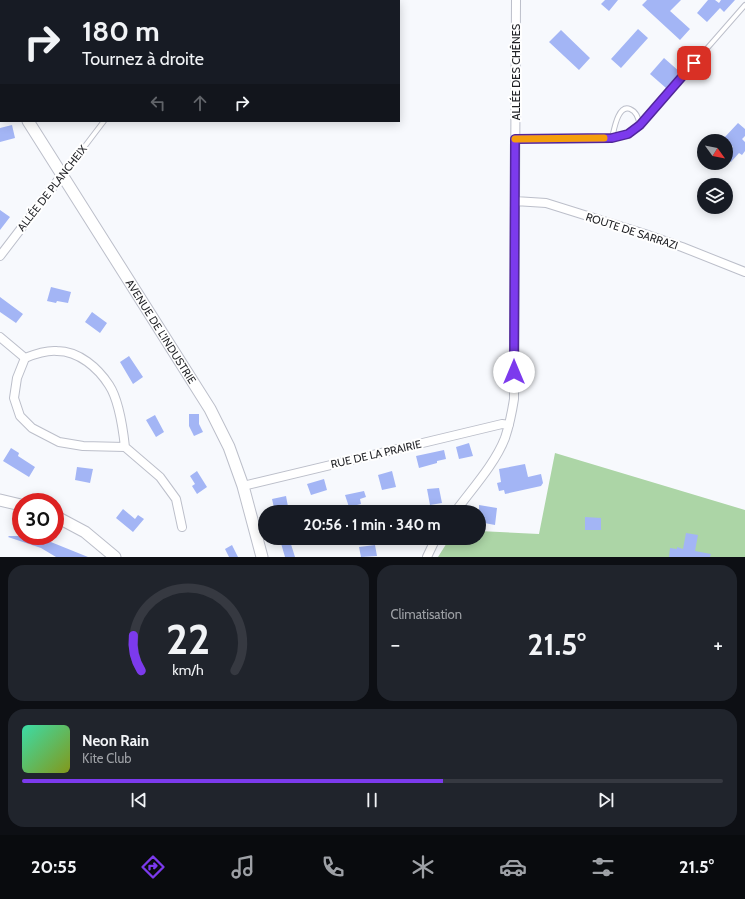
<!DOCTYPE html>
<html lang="fr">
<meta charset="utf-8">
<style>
body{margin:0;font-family:Cabin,sans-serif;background:#20242c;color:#f1f3f6;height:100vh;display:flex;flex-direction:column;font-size:15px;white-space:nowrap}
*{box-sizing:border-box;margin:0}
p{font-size:13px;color:#9ea1a6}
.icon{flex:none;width:22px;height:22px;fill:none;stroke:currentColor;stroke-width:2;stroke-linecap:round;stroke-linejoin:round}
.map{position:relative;height:557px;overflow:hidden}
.sheet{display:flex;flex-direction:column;gap:8px;padding:8px;background:#0d0f14;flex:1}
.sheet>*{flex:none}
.banner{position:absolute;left:0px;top:0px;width:400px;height:122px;box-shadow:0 2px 10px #0003;background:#171b24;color:#f1f3f6;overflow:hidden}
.needle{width:26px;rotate:123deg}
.tools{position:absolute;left:697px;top:134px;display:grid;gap:8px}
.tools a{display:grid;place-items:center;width:36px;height:36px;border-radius:50%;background:#171b24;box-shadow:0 2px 10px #0003;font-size:20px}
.speed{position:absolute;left:12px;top:493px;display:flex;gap:8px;font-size:20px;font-weight:700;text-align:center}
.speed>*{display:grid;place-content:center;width:52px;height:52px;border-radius:50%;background:#171b24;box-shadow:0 2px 10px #0003;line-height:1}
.speed .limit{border:6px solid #d22;background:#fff;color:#111}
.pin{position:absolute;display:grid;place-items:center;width:34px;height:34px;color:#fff;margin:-17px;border-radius:8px;box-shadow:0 2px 6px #0006}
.me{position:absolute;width:44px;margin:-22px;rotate:0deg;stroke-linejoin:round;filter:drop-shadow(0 0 3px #0008)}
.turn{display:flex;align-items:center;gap:14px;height:84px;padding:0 16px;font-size:18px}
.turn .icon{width:52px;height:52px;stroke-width:2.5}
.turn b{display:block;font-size:28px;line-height:34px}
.lanes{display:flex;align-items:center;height:38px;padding:0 16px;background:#0003;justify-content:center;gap:20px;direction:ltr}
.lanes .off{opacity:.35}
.big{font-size:30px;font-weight:800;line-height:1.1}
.sheet .card{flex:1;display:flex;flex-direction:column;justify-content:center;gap:6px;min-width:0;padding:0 14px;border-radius:16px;background:#20242c}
.sheet .dial{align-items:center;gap:0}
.dial svg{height:104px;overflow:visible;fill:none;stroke:#363941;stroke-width:7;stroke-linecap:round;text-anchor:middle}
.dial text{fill:#f1f3f6;stroke:none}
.song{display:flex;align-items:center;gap:12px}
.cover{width:48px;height:48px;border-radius:6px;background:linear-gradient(135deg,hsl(160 70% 55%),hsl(70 70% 35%))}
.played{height:4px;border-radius:2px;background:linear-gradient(90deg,#7c3aed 60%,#363941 60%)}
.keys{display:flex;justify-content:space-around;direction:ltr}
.heat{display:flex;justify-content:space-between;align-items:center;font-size:22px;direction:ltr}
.sheet .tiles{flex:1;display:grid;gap:8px;grid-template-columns:1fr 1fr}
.card:last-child{grid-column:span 2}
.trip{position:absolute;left:258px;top:505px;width:228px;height:40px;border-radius:20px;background:#171b24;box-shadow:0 2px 10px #0003;font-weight:800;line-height:40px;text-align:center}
.dock{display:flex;height:64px;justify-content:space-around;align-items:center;background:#090b0e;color:#9ea1a6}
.dock .icon{width:28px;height:28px}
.dock .on{color:#7c3aed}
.dock b{font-size:18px;color:#f1f3f6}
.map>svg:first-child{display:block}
.green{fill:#acd5a6}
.building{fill:#a3b5f5}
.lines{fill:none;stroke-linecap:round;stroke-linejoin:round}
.lane-casing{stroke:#bcbfca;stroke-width:6}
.street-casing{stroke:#bcbfca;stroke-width:10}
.secondary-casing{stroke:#bcbfca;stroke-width:13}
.lane{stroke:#fff;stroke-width:4}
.street{stroke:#fff;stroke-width:8}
.secondary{stroke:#fff;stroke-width:11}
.route-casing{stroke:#51269a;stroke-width:10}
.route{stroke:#7c3aed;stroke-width:7}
.slow{stroke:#f59e0b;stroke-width:7}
.labels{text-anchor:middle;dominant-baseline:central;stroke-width:4;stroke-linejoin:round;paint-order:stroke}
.street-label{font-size:11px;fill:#1f2024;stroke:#fff}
</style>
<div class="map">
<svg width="745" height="557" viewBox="0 0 745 557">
<rect width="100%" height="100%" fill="#f7f9fd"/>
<path class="green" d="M555,453L745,510V557H438L450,538H479V531L539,534Z"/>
<path class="building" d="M605,0H618L609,11L601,4Z
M647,0H681L670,11L690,29L680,40L642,5Z
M708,0H715L719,3L721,0H735L724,12L720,8L707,22L697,13Z
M638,29L648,38L621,68L611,59Z
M561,30L590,58L579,70L549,42Z
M664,58L680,72L666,88L650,74Z
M738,123L745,129V136L742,139L745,142V151L742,155L739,153L731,162L726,157V154L733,147L724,138Z
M12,125L15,138L0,142V128Z
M0,210L10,217L0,230Z
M51,287L71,292L68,303L57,301L56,303L47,301Z
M0,297L23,314L16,323L0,312Z
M92,312L107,323L100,333L85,322Z
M129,356L143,377L133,384L120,362Z
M189,414H199V424L203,432L194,436L189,426Z
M155,415L164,432L156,437L146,420Z
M469,443L473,456L459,459L456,447Z
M11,448L19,453L18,456L35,467L29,477L3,461Z
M444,450L446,459L437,461V463L419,468L416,456Z
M525,464L528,477L541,474L543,483L541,486L505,494L504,490L499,491L497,483L501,482L499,469Z
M77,467L93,469L90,483L75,480Z
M197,471L207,487L197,494L192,486L195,484L190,476Z
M392,471L396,487L382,490L378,475Z
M324,479L327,490L311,495L307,484Z
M439,488L442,503L430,505L427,489Z
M364,491L366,497L360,499L361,504L349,507L345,495Z
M286,496L289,512H275L272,499Z
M479,505L497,508L495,525L479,522Z
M123,509L135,519L138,515L144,519L133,532L116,518Z
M585,517L601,518V530H585Z
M686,533L698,535L695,551L711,554L710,557H669L670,548L677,549V547L683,549Z
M9,536H36L88,557H56L41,548L8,537Z
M287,538H289L295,557H285L280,540Z
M232,545L238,557H229L225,549Z
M375,545L377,556L361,557L359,547Z"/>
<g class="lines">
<defs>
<path id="lane" d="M612,138C614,130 618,104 630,109C637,112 638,118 640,125
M515,139L612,138L628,134L640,125L745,5
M63,175L104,121"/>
<path id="street" d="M515,201L546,203L645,234L682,247L745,272
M0,256L62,175
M0,337L25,358L17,378L14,398L20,416L32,428L59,442L83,446L125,447
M25,358C35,354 46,350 57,351C79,351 98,368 109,385C119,400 123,429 125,447L160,477L176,499L182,527
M243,486L502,424L509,425
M455,512C471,490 495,464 505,438C509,426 512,412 514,399L516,0
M427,557L436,538"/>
<g id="secondary">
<path d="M0,76L1,77"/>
<path id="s1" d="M28,121L210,409L229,447L243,486L262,557"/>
<path d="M0,500L21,505"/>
<path d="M55,516L85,532L115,557"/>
</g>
</defs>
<use href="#lane" class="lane-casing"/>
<use href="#street" class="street-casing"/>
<use href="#secondary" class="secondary-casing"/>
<use href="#lane" class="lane"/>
<use href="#street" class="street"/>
<use href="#secondary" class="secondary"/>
</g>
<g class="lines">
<defs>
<path id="route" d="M514,372L515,139L612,138L628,134L640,125L694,63"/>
</defs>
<use href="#route" class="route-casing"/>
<use href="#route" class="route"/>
<path class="slow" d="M515,139L604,138"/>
</g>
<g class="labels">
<g class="street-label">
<text transform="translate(516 72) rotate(-90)">ALLÉE DES CHÊNES</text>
<text transform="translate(52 188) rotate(-52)">ALLÉE DE PLANCHEIX</text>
<text transform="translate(632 231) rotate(18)">ROUTE DE SARRAZI</text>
<text stroke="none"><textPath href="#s1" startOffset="249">AVENUE DE L'INDUSTRIE</textPath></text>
<text transform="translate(376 454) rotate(-13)">RUE DE LA PRAIRIE</text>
</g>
</g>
</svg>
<div class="tools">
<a><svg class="needle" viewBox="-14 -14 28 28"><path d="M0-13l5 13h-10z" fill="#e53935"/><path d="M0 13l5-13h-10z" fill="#9ea1a6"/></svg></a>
<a><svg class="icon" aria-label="layers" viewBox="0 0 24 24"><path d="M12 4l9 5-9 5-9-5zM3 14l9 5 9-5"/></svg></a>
</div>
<div class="speed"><div class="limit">30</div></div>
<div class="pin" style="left:694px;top:63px;background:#d93025"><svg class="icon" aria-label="arrive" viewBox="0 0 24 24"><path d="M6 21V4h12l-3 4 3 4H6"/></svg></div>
<svg class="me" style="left:514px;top:372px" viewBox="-20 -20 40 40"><circle r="19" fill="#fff"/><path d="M0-13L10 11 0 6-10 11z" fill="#7c3aed"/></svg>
<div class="trip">20:56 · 1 min · 340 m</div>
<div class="banner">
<div class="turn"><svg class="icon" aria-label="right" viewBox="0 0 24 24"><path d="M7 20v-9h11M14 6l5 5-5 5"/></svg><div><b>180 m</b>Tournez à droite</div></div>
<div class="lanes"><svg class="icon off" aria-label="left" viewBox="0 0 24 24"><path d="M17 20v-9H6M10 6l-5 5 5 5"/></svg><svg class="icon off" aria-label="ahead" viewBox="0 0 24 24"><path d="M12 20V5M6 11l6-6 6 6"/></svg><svg class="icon" aria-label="right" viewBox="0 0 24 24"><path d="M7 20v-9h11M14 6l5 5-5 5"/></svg></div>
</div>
</div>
<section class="sheet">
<div class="tiles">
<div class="card dial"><svg viewBox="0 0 100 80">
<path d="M14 69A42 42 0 1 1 86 69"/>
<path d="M14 69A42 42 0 0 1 8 42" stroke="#7c3aed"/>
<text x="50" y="56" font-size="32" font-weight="700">22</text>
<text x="50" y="72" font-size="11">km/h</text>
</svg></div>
<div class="card"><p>Climatisation</p>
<div class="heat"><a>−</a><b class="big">21.5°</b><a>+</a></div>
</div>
<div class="card">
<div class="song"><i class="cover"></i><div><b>Neon Rain</b><p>Kite Club</p></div></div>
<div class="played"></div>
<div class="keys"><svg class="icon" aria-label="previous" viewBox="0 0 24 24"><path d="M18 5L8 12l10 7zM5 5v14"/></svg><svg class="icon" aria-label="pause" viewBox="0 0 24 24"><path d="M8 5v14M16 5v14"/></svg><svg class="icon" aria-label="next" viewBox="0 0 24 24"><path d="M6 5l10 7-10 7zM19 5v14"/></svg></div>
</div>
</div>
</section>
<nav class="dock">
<b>20:55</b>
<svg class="icon on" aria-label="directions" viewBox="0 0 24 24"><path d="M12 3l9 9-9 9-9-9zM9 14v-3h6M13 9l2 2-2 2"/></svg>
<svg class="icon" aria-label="music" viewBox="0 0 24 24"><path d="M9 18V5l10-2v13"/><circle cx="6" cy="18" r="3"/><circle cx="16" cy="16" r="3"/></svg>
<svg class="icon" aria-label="phone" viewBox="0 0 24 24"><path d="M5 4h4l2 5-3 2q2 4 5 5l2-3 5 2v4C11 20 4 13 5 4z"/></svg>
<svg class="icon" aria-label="climate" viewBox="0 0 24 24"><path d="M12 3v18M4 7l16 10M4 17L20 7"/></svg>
<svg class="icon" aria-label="car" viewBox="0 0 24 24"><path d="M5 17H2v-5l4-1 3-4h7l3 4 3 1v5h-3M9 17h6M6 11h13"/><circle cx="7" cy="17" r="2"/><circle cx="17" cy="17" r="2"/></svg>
<svg class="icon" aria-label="filters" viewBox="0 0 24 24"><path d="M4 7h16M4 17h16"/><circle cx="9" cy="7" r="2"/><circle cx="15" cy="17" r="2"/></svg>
<b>21.5°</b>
</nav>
